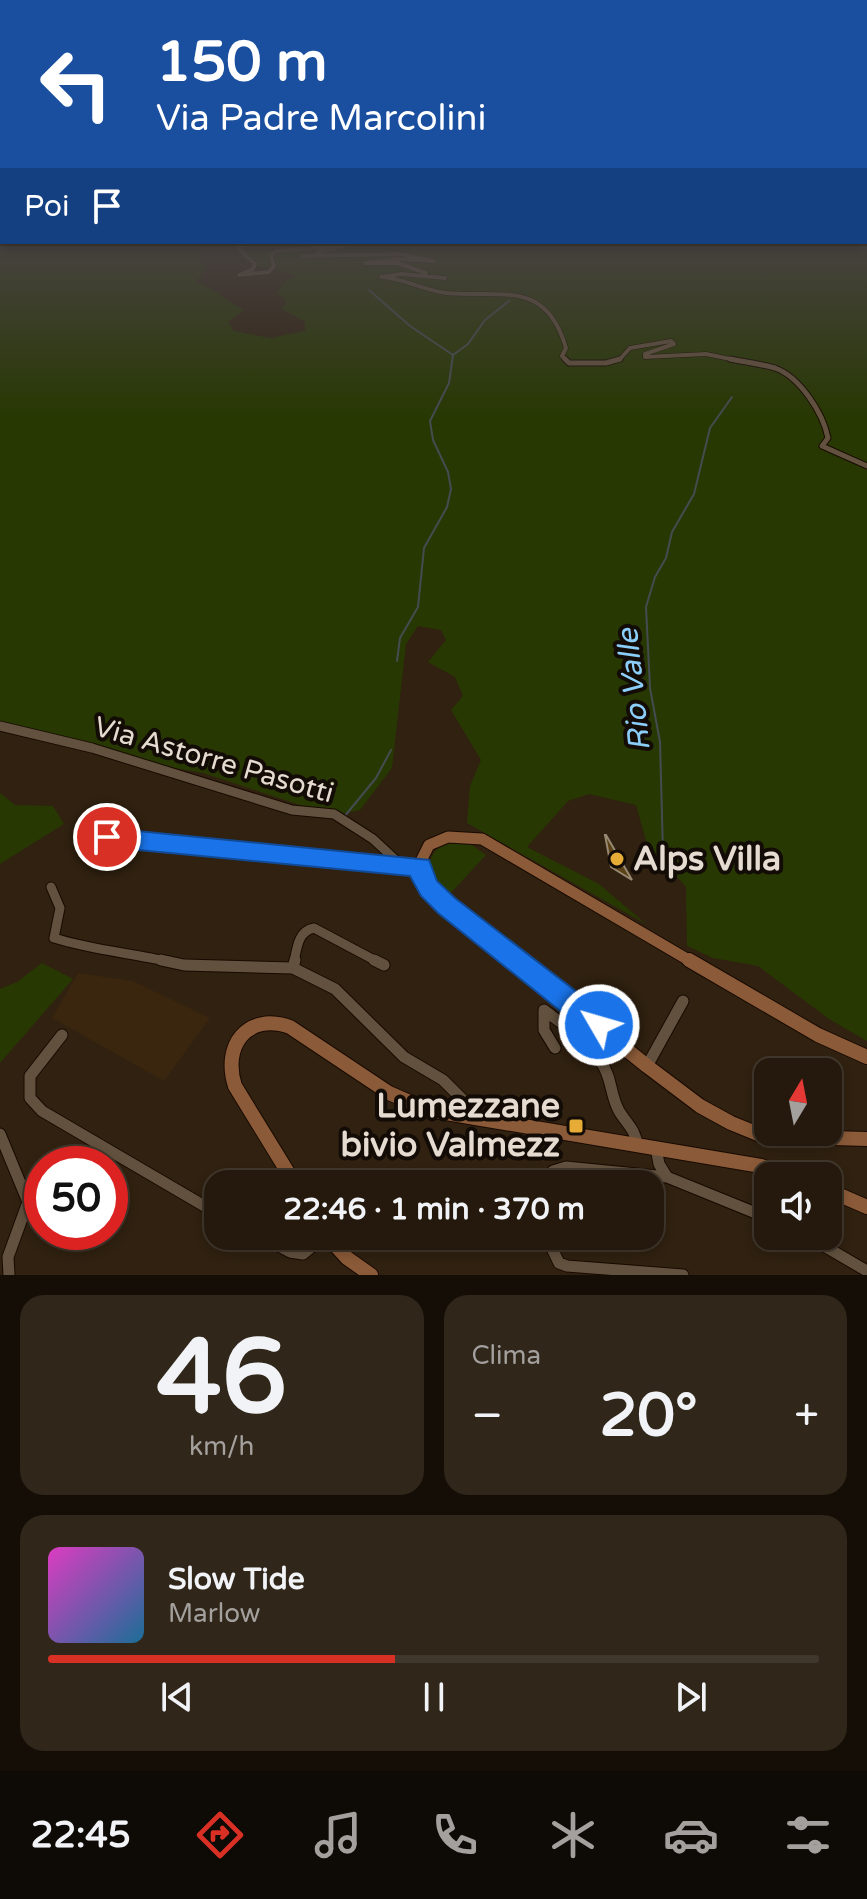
<!DOCTYPE html>
<html lang="it">
<meta charset="utf-8">
<style>
body{margin:0;font-family:"Varela Round",sans-serif;background:#30261a;color:#f1f3f6;height:100vh;display:flex;flex-direction:column;font-size:30px;white-space:nowrap}
*{box-sizing:border-box;margin:0}
p{font-size:26px;color:#a3a09d}
.icon{flex:none;width:44px;height:44px;fill:none;stroke:currentColor;stroke-width:2;stroke-linecap:round;stroke-linejoin:round}
.map{position:relative;height:1275px;overflow:hidden}
.side{display:flex;flex-direction:column;gap:20px;padding:20px;background:#140e07;flex:1}
.side>*{flex:none}
.top-card{position:absolute;left:0px;top:0px;width:868px;height:244px;box-shadow:0 4px 12px #0003,0 0 0 2px #41382d;background:#1a4fa0;color:#fff;overflow:hidden}
.needle{width:52px;rotate:10deg}
.tools{position:absolute;left:754px;top:1058px;display:grid;gap:16px}
.tools a{display:grid;place-items:center;width:88px;height:88px;border-radius:16px;background:#24190c;box-shadow:0 4px 12px #0003,0 0 0 2px #41382d;font-size:40px}
.speed{position:absolute;left:24px;top:1146px;display:flex;gap:16px;font-size:40px;font-weight:700;text-align:center}
.speed>*{display:grid;place-content:center;width:104px;height:104px;border-radius:50%;background:#24190c;box-shadow:0 4px 12px #0003,0 0 0 2px #41382d;line-height:1}
.speed .limit{border:12px solid #d22;background:#fff;color:#111}
.pin{position:absolute;display:grid;place-items:center;width:68px;height:68px;color:#fff;margin:-34px;border:4px solid #fff;border-radius:50%;box-shadow:0 2px 8px #0007}
.me{position:absolute;width:88px;margin:-44px;rotate:308deg;stroke-linejoin:round;filter:drop-shadow(0 0 6px #0008)}
.turn{display:flex;align-items:center;gap:28px;height:168px;padding:0 24px;font-size:36px}
.turn .icon{width:104px;height:104px;stroke-width:2.5}
.turn b{display:block;font-size:56px;line-height:68px}
.then{display:flex;align-items:center;height:76px;padding:0 24px;background:#0003;gap:16px;font-size:30px}
.big{font-size:60px;font-weight:700;line-height:1.1}
.side .tile{flex:1;display:flex;flex-direction:column;justify-content:center;gap:12px;min-width:0;padding:0 28px;border-radius:24px;background:#30261a}
.side .dial{align-items:center;gap:0}
.dial b{font-size:104px;line-height:1}
.song{display:flex;align-items:center;gap:24px}
.cover{width:96px;height:96px;border-radius:12px;background:linear-gradient(135deg,hsl(310 70% 55%),hsl(200 70% 35%))}
.played{height:8px;border-radius:4px;background:linear-gradient(90deg,#d93025 45%,#41382d 45%)}
.keys{display:flex;justify-content:space-around;direction:ltr}
.heat{display:flex;justify-content:space-between;align-items:center;font-size:44px;direction:ltr}
.side .tiles{flex:1;display:grid;gap:20px;grid-template-columns:1fr 1fr}
.tile:last-child{grid-column:span 2}
.trip{position:absolute;left:204px;top:1170px;width:460px;height:80px;border-radius:24px;background:#24190c;box-shadow:0 4px 12px #0003,0 0 0 2px #41382d;font-weight:700;line-height:80px;text-align:center}
.dock{display:flex;height:128px;justify-content:space-around;align-items:center;background:#0e0a05;color:#a3a09d}
.dock .icon{width:56px;height:56px}
.dock .active{color:#d93025}
.dock b{font-size:36px;color:#f1f3f6}
.map>svg:first-child{display:block}
.built{fill:#3a260f}
.green{fill:#283803}
.lines{fill:none;stroke-linecap:round;stroke-linejoin:round}
.stream{stroke:#454c50;stroke-width:2}
.building{fill:#5a4116;stroke:#988973;stroke-width:2}
.minor-far3-casing{stroke:#180a00;stroke-width:5}
.minor-far2-casing{stroke:#180a00;stroke-width:7}
.minor-far1-casing{stroke:#180a00;stroke-width:11}
.minor-casing{stroke:#180a00;stroke-width:13}
.secondary-far1-casing{stroke:#180a00;stroke-width:13}
.secondary-casing{stroke:#180a00;stroke-width:16}
.minor-far3{stroke:#62513e;stroke-width:4}
.minor-far2{stroke:#62513e;stroke-width:5}
.minor-far1{stroke:#62513e;stroke-width:9}
.minor{stroke:#62513e;stroke-width:11}
.secondary-far1{stroke:#8b5a38;stroke-width:11}
.secondary{stroke:#8b5a38;stroke-width:14}
.route{fill:#1a73e8;stroke:#114b97;stroke-width:2}
.poi-dot{fill:#e6ac36;stroke:#130c06;stroke-width:3}
.labels{text-anchor:middle;dominant-baseline:central;stroke-width:8;stroke-linejoin:round;paint-order:stroke}
.street-label{font-size:28px;fill:#e5dbd0;stroke:#130c06}
.water-label{font-size:30px;font-style:italic;fill:#8ccefa;stroke:#130c06}
.near-poi-label{font-size:34px;font-weight:bold;fill:#e5dbd0;stroke:#130c06;text-anchor:start}
</style>
<div class="map">
<svg width="867" height="1275" viewBox="0 0 867 1275">
<rect width="100%" height="100%" fill="#302110"/>
<path class="built" d="M78,973L133,981L210,1018L164,1081L52,1018Z"/>
<path class="green" d="M0,237L2,242H190L199,250L201,263L206,268L196,282C215,289 226,300 244,310L228,322L234,331L270,338L305,331V322L281,308L286,304L285,298L276,294L285,282L296,276C273,267 260,272 239,256L242,251C264,248 295,255 313,242H866L867,237V1041L829,1019L758,966L713,958L687,946L686,887L647,844L636,805L589,794L568,801L527,847L599,884L646,924L467,823L470,786L481,760L451,710L463,696L455,677L428,662L446,640L441,630L418,626L406,644L392,768L360,810L333,816L203,773L130,760L0,729Z
M0,793L15,805L53,806L64,824L0,864Z
M458,842L472,845L486,855L447,897C424,876 421,846 458,842Z
M42,963L73,979L0,1063V989L17,982Z"/>
<g class="lines">
<path class="stream" d="M369,290L410,326L453,355
M397,661L400,638L418,607L424,548L447,507L451,489L448,472L433,440L430,421L449,383L453,355L468,344L485,320L509,301
M344,817L376,778L391,750
M663,853L660,742L650,688L646,607L655,577L666,558L672,532L694,494L710,428L732,397"/>
</g>
<path class="building" d="M605,835H606L632,880L611,867Z"/>
<g class="lines">
<defs>
<path id="minor-far3" d="M261,242L237,247L255,264L253,269L239,275L269,272L274,265L270,255L277,251L347,245L318,252
M303,256L401,254L434,261L398,259L365,263H397L426,273
M445,278L401,274L381,277C404,278 424,291 446,293C503,298 546,279 566,348L562,356L567,361
M613,361L620,359L630,348L671,341L674,344L645,354V357L706,354L740,361"/>
<path id="minor-far2" d="M565,359L569,363H606L620,359
M730,359C745,362 761,364 775,368C800,377 823,413 828,438L822,446L867,466"/>
<path id="minor-far1" d="M0,726L92,748L292,810L334,814L373,839L401,865
M79,836L421,867
M51,887L60,908L54,938C92,950 131,953 170,962
M294,962C297,948 298,931 314,928L378,962"/>
<path id="minor" d="M161,960L184,965L293,968L335,989L404,1057L443,1080L464,1101L468,1115
M374,960L384,965
M293,968L295,960
M62,1035L30,1076V1098L42,1111L218,1214
M555,1048L544,1030V1010C561,1022 575,1039 597,1027
M601,1062C612,1077 610,1095 619,1111C626,1123 636,1130 637,1145
M647,1066L683,1001
M0,1134L28,1202L8,1257L9,1275
M656,1148L659,1164L667,1177L768,1218
M550,1184L553,1171L566,1167L667,1177
M260,1236L290,1252L303,1254L325,1236
M546,1236L559,1263L567,1266L683,1275
M807,1236L867,1271"/>
<path id="secondary-far1" d="M518,962L433,892L424,880L420,863L429,845L448,837L482,839L692,962"/>
<path id="secondary" d="M515,960L647,1066L700,1106L731,1123L763,1136L867,1139
M689,960L818,1035L867,1057
M295,1184L235,1086C222,1046 247,1012 290,1027L389,1093L428,1110L761,1166L792,1176
M828,1190L867,1207
M327,1236L347,1258L371,1275"/>
</defs>
<use href="#minor-far3" class="minor-far3-casing"/>
<use href="#minor-far2" class="minor-far2-casing"/>
<use href="#minor-far1" class="minor-far1-casing"/>
<use href="#minor" class="minor-casing"/>
<use href="#secondary-far1" class="secondary-far1-casing"/>
<use href="#secondary" class="secondary-casing"/>
<use href="#minor-far3" class="minor-far3"/>
<use href="#minor-far2" class="minor-far2"/>
<use href="#minor-far1" class="minor-far1"/>
<use href="#minor" class="minor"/>
<use href="#secondary-far1" class="secondary-far1"/>
<use href="#secondary" class="secondary"/>
</g>
<linearGradient id="sky" x2="0" y2="1"><stop stop-color="#1a1209"/><stop offset="0.57" stop-color="#484342"/><stop offset="1" stop-color="#484342" stop-opacity="0"/></linearGradient>
<rect width="867" height="416" fill="url(#sky)"/>
<path class="route" d="M107,828L429,860L437,881L455,898L608,1016L612,1025L608,1034L599,1038L589,1034L438,913L421,896L410,876L107,847L99,844L96,837L99,831Z"/>
<g class="poi-dot">
<circle cx="617" cy="859" r="8"/>
<rect x="568" y="1118" width="16" height="16" rx="4"/>
</g>
<g class="labels">
<g class="street-label">
<text transform="translate(214 760) rotate(16)">Via Astorre Pasotti</text>
</g>
<g class="water-label">
<text transform="translate(634 690) rotate(-96)">Rio Valle</text>
</g>
<g class="near-poi-label">
<text x="633" y="859">Alps Villa</text>
<text x="560" y="1106" text-anchor="end">Lumezzane<tspan x="560" dy="39">bivio Valmezz</tspan></text>
</g>
</g>
</svg>
<div class="tools">
<a><svg class="needle" viewBox="-14 -14 28 28"><path d="M0-13l5 13h-10z" fill="#e53935"/><path d="M0 13l5-13h-10z" fill="#a3a09d"/></svg></a>
<a><svg class="icon" aria-label="sound" viewBox="0 0 24 24"><path d="M4 9h4l5-4v14l-5-4H4zM17 9q2 3 0 6"/></svg></a>
</div>
<div class="speed"><div class="limit">50</div></div>
<div class="pin" style="left:107px;top:837px;background:#d93025"><svg class="icon" aria-label="arrive" viewBox="0 0 24 24"><path d="M6 21V4h12l-3 4 3 4H6"/></svg></div>
<svg class="me" style="left:599px;top:1025px" viewBox="-20 -20 40 40"><circle r="17" fill="#1a73e8" stroke="#fff" stroke-width="3"/><path d="M0-11L8 9 0 5-8 9z" fill="#fff"/></svg>
<div class="trip">22:46 · 1 min · 370 m</div>
<div class="top-card">
<div class="turn"><svg class="icon" aria-label="left" viewBox="0 0 24 24"><path d="M17 20v-9H6M10 6l-5 5 5 5"/></svg><div><b>150 m</b>Via Padre Marcolini</div></div>
<div class="then">Poi<svg class="icon" aria-label="arrive" viewBox="0 0 24 24"><path d="M6 21V4h12l-3 4 3 4H6"/></svg></div>
</div>
</div>
<section class="side">
<div class="tiles">
<div class="tile dial"><b>46</b><p>km/h</p></div>
<div class="tile"><p>Clima</p>
<div class="heat"><a>−</a><b class="big">20°</b><a>+</a></div>
</div>
<div class="tile">
<div class="song"><i class="cover"></i><div><b>Slow Tide</b><p>Marlow</p></div></div>
<div class="played"></div>
<div class="keys"><svg class="icon" aria-label="previous" viewBox="0 0 24 24"><path d="M18 5L8 12l10 7zM5 5v14"/></svg><svg class="icon" aria-label="pause" viewBox="0 0 24 24"><path d="M8 5v14M16 5v14"/></svg><svg class="icon" aria-label="next" viewBox="0 0 24 24"><path d="M6 5l10 7-10 7zM19 5v14"/></svg></div>
</div>
</div>
</section>
<nav class="dock">
<b>22:45</b>
<svg class="icon active" aria-label="directions" viewBox="0 0 24 24"><path d="M12 3l9 9-9 9-9-9zM9 14v-3h6M13 9l2 2-2 2"/></svg>
<svg class="icon" aria-label="music" viewBox="0 0 24 24"><path d="M9 18V5l10-2v13"/><circle cx="6" cy="18" r="3"/><circle cx="16" cy="16" r="3"/></svg>
<svg class="icon" aria-label="phone" viewBox="0 0 24 24"><path d="M5 4h4l2 5-3 2q2 4 5 5l2-3 5 2v4C11 20 4 13 5 4z"/></svg>
<svg class="icon" aria-label="climate" viewBox="0 0 24 24"><path d="M12 3v18M4 7l16 10M4 17L20 7"/></svg>
<svg class="icon" aria-label="car" viewBox="0 0 24 24"><path d="M5 17H2v-5l4-1 3-4h7l3 4 3 1v5h-3M9 17h6M6 11h13"/><circle cx="7" cy="17" r="2"/><circle cx="17" cy="17" r="2"/></svg>
<svg class="icon" aria-label="filters" viewBox="0 0 24 24"><path d="M4 7h16M4 17h16"/><circle cx="9" cy="7" r="2"/><circle cx="15" cy="17" r="2"/></svg>
</nav>
